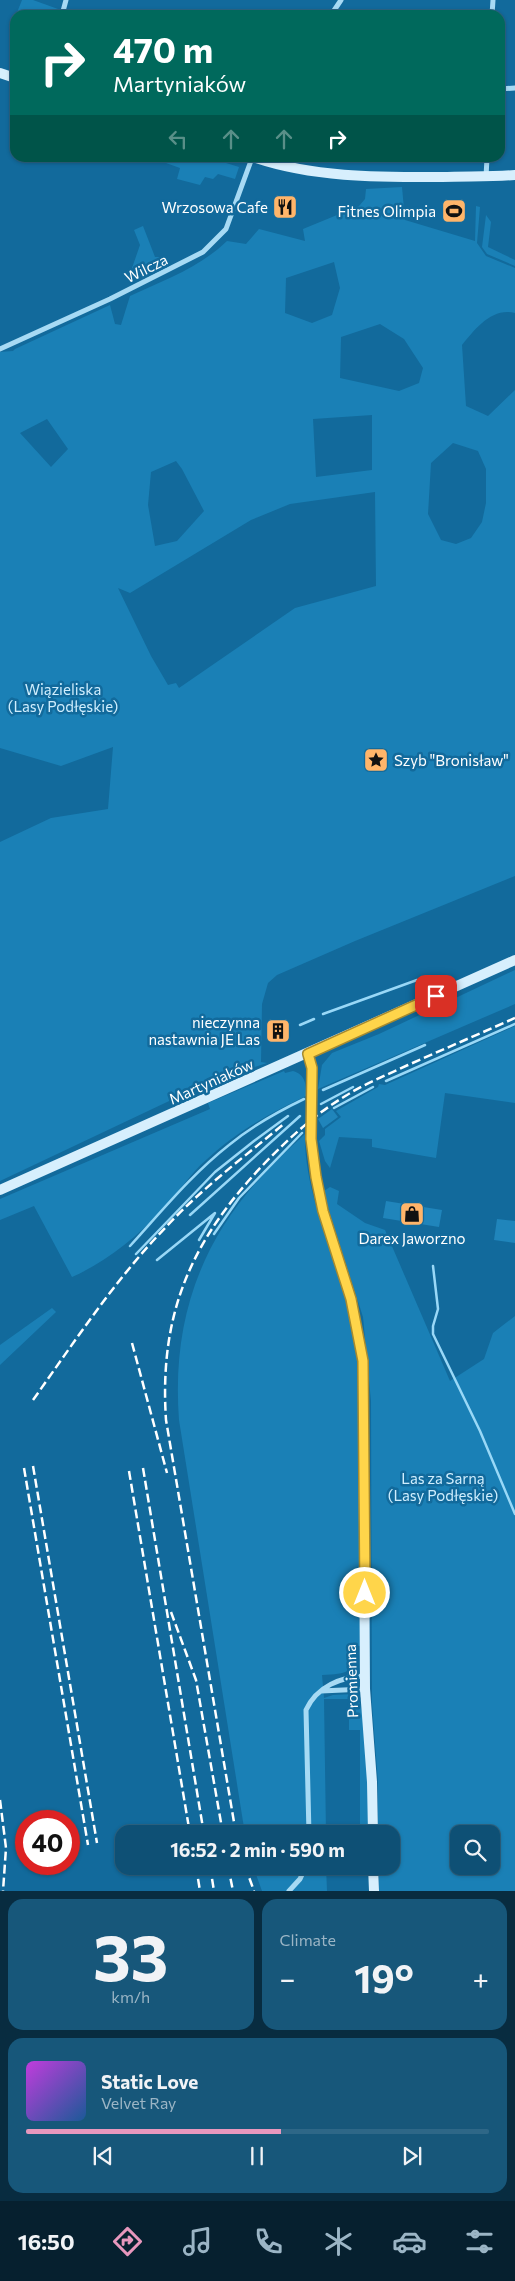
<!DOCTYPE html>
<meta charset="utf-8">
<style>
body{margin:0;font-family:Commissioner,sans-serif;background:#17577a;color:#f1f3f6;height:100vh;display:flex;flex-direction:column;font-size:19px;white-space:nowrap}
*{box-sizing:border-box;margin:0}
p{font-size:16px;color:#9bb5c5}
.icon{flex:none;width:28px;height:28px;fill:none;stroke:currentColor;stroke-width:2;stroke-linecap:round;stroke-linejoin:round}
.map{position:relative;height:1891px;overflow:hidden}
.panel{display:flex;flex-direction:column;gap:8px;padding:8px;background:#082c40;flex:1}
.panel>*{flex:none}
.hud{position:absolute;left:10px;top:10px;width:495px;height:152px;border-radius:15px;box-shadow:0 1px 4px #0004,0 0 0 1px #2e6787;background:#00695c;color:#fff;overflow:hidden}
.controls{position:absolute;left:450px;top:1825px;display:grid;gap:10px}
.controls a{display:grid;place-items:center;width:50px;height:50px;border-radius:10px;background:#0e5075;box-shadow:0 1px 4px #0004,0 0 0 1px #2e6787;font-size:25px}
.speed{position:absolute;left:15px;top:1810px;display:flex;gap:10px;font-size:25px;font-weight:700;text-align:center}
.speed>*{display:grid;place-content:center;width:65px;height:65px;border-radius:50%;background:#0e5075;box-shadow:0 1px 4px #0004,0 0 0 1px #2e6787;line-height:1}
.speed .limit{border:8px solid #d22;background:#fff;color:#111}
.pin{position:absolute;display:grid;place-items:center;width:42px;height:42px;color:#fff;margin:-21px;border-radius:10px;box-shadow:0 2px 8px #0006}
.me{position:absolute;width:55px;margin:-28px;rotate:0deg;stroke-linejoin:round;filter:drop-shadow(0 0 4px #0008)}
.turn{display:flex;align-items:center;gap:18px;height:105px;padding:0 20px;font-size:22px}
.turn .icon{width:65px;height:65px;stroke-width:2.5}
.turn b{display:block;font-size:35px;line-height:42px}
.lanes{display:flex;align-items:center;height:48px;padding:0 20px;background:#0003;justify-content:center;gap:25px;direction:ltr}
.lanes .off{opacity:.35}
.big{font-size:38px;font-weight:700;line-height:1.1}
.panel .tile{flex:1;display:flex;flex-direction:column;justify-content:center;gap:8px;min-width:0;padding:0 18px;border-radius:15px;background:#17577a}
.panel .dial{align-items:center;gap:0}
.dial b{font-size:65px;line-height:1}
.song{display:flex;align-items:center;gap:15px}
.cover{width:60px;height:60px;border-radius:8px;background:linear-gradient(135deg,hsl(290 70% 55%),hsl(210 70% 35%))}
.played{height:5px;border-radius:2px;background:linear-gradient(90deg,#e797bd 55%,#2e6787 55%)}
.keys{display:flex;justify-content:space-around;direction:ltr}
.heat{display:flex;justify-content:space-between;align-items:center;font-size:28px;direction:ltr}
.panel .tiles{flex:1;display:grid;gap:8px;grid-template-columns:1fr 1fr}
.tile:last-child{grid-column:span 2}
.trip{position:absolute;left:115px;top:1825px;width:285px;height:50px;border-radius:15px;background:#0e5075;box-shadow:0 1px 4px #0004,0 0 0 1px #2e6787;font-weight:700;line-height:50px;text-align:center}
.tabs{display:flex;height:80px;justify-content:space-around;align-items:center;background:#06202f;color:#9bb5c5}
.tabs .icon{width:35px;height:35px}
.tabs .on{color:#e797bd}
.tabs b{font-size:22px;color:#f1f3f6}
.map>svg:first-child{display:block}
.green{fill:#1a80b6;fill-rule:evenodd}
.lines{fill:none;stroke-linecap:round;stroke-linejoin:round}
.stream{stroke:#99d8f7;stroke-width:2.5}
.building{fill:#2085bb}
.street{stroke:#a7daf4;stroke-width:5}
.secondary{stroke:#d7effd;stroke-width:10}
.rail{stroke:#fff;stroke-width:2.5;stroke-dasharray:9 4;stroke-linecap:butt}
.route-casing{stroke:#a68a30;stroke-width:12}
.route{stroke:#ffd54a;stroke-width:9}
.labels{text-anchor:middle;dominant-baseline:central;stroke-width:5;stroke-linejoin:round;paint-order:stroke}
.poi-label{font-size:15px;fill:#fff;stroke:#126a9c;text-anchor:end}
.street-label{font-size:15px;fill:#fff;stroke:#126a9c}
.park-label{font-size:15px;fill:#cfeefe;stroke:#126a9c}
</style>
<div class="map">
<svg width="515" height="1891" viewBox="0 0 515 1891">
<rect width="100%" height="100%" fill="#126a9c"/>
<path class="green" d="M22,0H33L58,9L57,15H16Z
M152,158H210L239,167L235,179L218,174L213,179L205,177L200,185L177,179L180,168Z
M402,187L405,220L475,241L476,206L480,207L477,243L486,256L515,268V313C492,307 475,329 462,345L466,406L488,416L515,390V876L355,941L277,975L268,983L262,1004L261,1062L267,1063L249,1069L248,1067L231,1076L234,1073L222,1076L0,1181V842L51,818L108,809L113,747L61,766L0,748V352L13,351L15,349L110,305L115,324L121,325L130,296C164,280 199,268 227,241L246,244L259,229L305,241L303,229L359,206L365,199L366,189ZM334,262L340,288L332,315L312,323L285,313L286,278ZM380,324L404,339L423,368L419,383L399,391L340,378L341,337ZM372,415V470L316,477L313,419ZM47,419L68,449L51,467L20,433ZM453,443L478,451L486,469V503L482,522L471,538L456,544L441,540L428,514L431,463ZM176,461L182,469L204,511L177,541L155,546L148,505L151,472ZM375,492L376,586L295,608L179,688L176,683L168,685L151,656L118,588L130,593L251,520L290,504Z
M486,215L491,222L488,247L515,260V266L487,254L482,247Z
M143,226L155,257H161L164,265L140,276L132,268L140,245L134,230Z
M515,970V1004L318,1089L322,1065L332,1053L379,1034Z
M515,1026V1103L445,1093L436,1158L372,1147V1139L339,1137L330,1168L325,1161L319,1141L325,1135V1129L341,1117L336,1111L378,1087L379,1084L385,1085Z
M284,1071L285,1073L293,1071C306,1075 306,1085 306,1096C270,1113 236,1132 206,1160C189,1175 177,1195 161,1212C135,1238 106,1262 72,1277L34,1206L0,1220V1199L210,1109L208,1103Z
M305,1134C304,1188 329,1240 344,1291C351,1316 355,1341 358,1367L362,1646H358C356,1673 347,1674 322,1675L324,1698L333,1695L354,1694C370,1703 368,1812 369,1834H360V1730H349V1699H324L326,1834H245L179,1420C172,1326 197,1247 261,1177C274,1162 290,1148 305,1134Z
M330,1187L339,1191L337,1204L365,1223L385,1230L450,1381L484,1359L493,1333L515,1316V1891H379V1866H391V1834H378V1782L372,1703L371,1401L363,1317L324,1195V1191ZM459,1834H491V1866H459Z
M52,1308L56,1312L0,1365V1345Z
M253,1866H326L327,1891H262Z"/>
<g class="lines">
<path class="stream" d="M323,1014L417,980
M300,1025L314,1019
M386,1081L515,1024
M323,1090L425,1045
M321,1104L353,1087
M334,1108L373,1087
M190,1215L300,1116
M214,1234L239,1198L302,1133
M130,1246C162,1211 192,1174 229,1145C252,1126 277,1112 304,1099
M136,1254L215,1172L254,1141L288,1116
M157,1260L215,1213L199,1240
M433,1266L438,1309L433,1326V1334L480,1431L515,1514"/>
</g>
<path class="building" d="M332,1109L338,1117L323,1128L318,1119Z
M386,1201L442,1210L439,1227L383,1218Z
M497,1219L515,1221V1243L494,1240Z"/>
<g class="lines">
<path class="street" d="M62,15L66,0
M331,15L341,0
M392,15H430
M492,15L493,0
M500,89L515,88
M486,177L487,158
M0,349L110,299L203,252L226,229L252,158
M321,1691L365,1689
M309,1834L306,1710C317,1686 341,1677 365,1676
M289,1891L300,1879L306,1866"/>
<path class="secondary" d="M0,73L15,78
M256,158C316,178 380,177 442,177C466,176 491,177 515,175
M308,1054L312,1068L311,1139L316,1177L323,1211L351,1299L363,1361L365,1689L372,1782L373,1834
M0,1190L515,960
M373,1866L374,1891"/>
<path class="rail" d="M132,1343L167,1473
M33,1400C75,1341 115,1280 165,1228C201,1189 244,1157 285,1123
M33,1466L97,1843
M24,1468L88,1845
M143,1468L204,1834
M129,1471L190,1834
M171,1612L196,1680L223,1834
M0,1800L6,1848L3,1891
M236,1834L166,1420C159,1314 191,1241 263,1165C289,1138 315,1114 347,1095C366,1083 387,1075 408,1065C444,1049 479,1034 515,1018
M196,1866L200,1891
M210,1866L214,1891
M228,1866L233,1891
M245,1866L254,1891"/>
</g>
<g class="lines">
<defs>
<path id="route" d="M365,1593L363,1361L351,1299L323,1211L316,1177L311,1139L312,1068L308,1054L436,996"/>
</defs>
<use href="#route" class="route-casing"/>
<use href="#route" class="route"/>
</g>
<defs>
<symbol id="restaurant-square" viewBox="-11 -11 22 22"><rect x="-9" y="-9" width="18" height="18" rx="4" fill="#ffb56a" stroke="#126a9c"/><path d="M-5-6h1v4h1v-4h1v4h1v-4h1v5L-1.5 .5V6h-2V.5L-5-1ZM5-6V6H3V1.5H1.5Q1.5-4 5-6Z" fill="#111"/></symbol>
<symbol id="stadium-square" viewBox="-11 -11 22 22"><rect x="-9" y="-9" width="18" height="18" rx="4" fill="#ffb56a" stroke="#126a9c"/><path d="M0-5a6.5 5 0 1 0 0 10a6.5 5 0 1 0 0-10ZM-3.5-1.8h7v3.6h-7Z" fill="#111"/></symbol>
<symbol id="sight-square" viewBox="-11 -11 22 22"><rect x="-9" y="-9" width="18" height="18" rx="4" fill="#ffb56a" stroke="#126a9c"/><path d="M0-6L1.8-2.2L6-1.7L2.9 1.2L3.7 5.4L0 3.3L-3.7 5.4L-2.9 1.2L-6-1.7L-1.8-2.2Z" fill="#111"/></symbol>
<symbol id="building-square" viewBox="-11 -11 22 22"><rect x="-9" y="-9" width="18" height="18" rx="4" fill="#ffb56a" stroke="#126a9c"/><path d="M-4-6H4V6H1V3H-1V6H-4ZM-2.5-4.3h1.7v1.8h-1.7ZM.8-4.3h1.7v1.8H.8ZM-2.5-1h1.7V.8h-1.7ZM.8-1h1.7V.8H.8Z" fill="#111"/></symbol>
<symbol id="shop-square" viewBox="-11 -11 22 22"><rect x="-9" y="-9" width="18" height="18" rx="4" fill="#ffb56a" stroke="#126a9c"/><path d="M-5-2.5h2.3a2.7 3.5 0 0 1 5.4 0H5L5.5 6h-11ZM-1.5-2.5h3a1.5 2.3 0 0 0-3 0Z" fill="#111"/></symbol>
</defs>
<g fill-rule="evenodd">
<use href="#restaurant-square" x="271" y="193" width="28" height="28"/>
<use href="#stadium-square" x="440" y="197" width="28" height="28"/>
<use href="#sight-square" x="362" y="746" width="28" height="28"/>
<use href="#building-square" x="264" y="1017" width="28" height="28"/>
<use href="#shop-square" x="398" y="1200" width="28" height="28"/>
</g>
<g class="labels">
<g class="poi-label">
<text x="268" y="207">Wrzosowa Cafe</text>
<text x="436" y="211">Fitnes Olimpia</text>
<text x="394" y="760" text-anchor="start">Szyb "Bronisław"</text>
<text x="260" y="1022">nieczynna<tspan x="260" dy="17">nastawnia JE Las</tspan></text>
<text x="412" y="1238" text-anchor="middle">Darex Jaworzno</text>
</g>
<g class="street-label">
<text transform="translate(146 268) rotate(-26)">Wilcza</text>
<text transform="translate(211 1081) rotate(-24)">Martyniaków</text>
<text transform="translate(351 1681) rotate(-92)">Promienna</text>
</g>
<g class="park-label">
<text x="63" y="689">Wiązieliska<tspan x="63" dy="17">(Lasy Podłęskie)</tspan></text>
<text x="443" y="1478">Las za Sarną<tspan x="443" dy="17">(Lasy Podłęskie)</tspan></text>
</g>
</g>
</svg>
<div class="controls">
<a><svg class="icon" aria-label="search" viewBox="0 0 24 24"><circle cx="10" cy="10" r="6"/><path d="M15 15l6 6"/></svg></a>
</div>
<div class="speed"><div class="limit">40</div></div>
<div class="pin" style="left:436px;top:996px;background:#d93025"><svg class="icon" aria-label="arrive" viewBox="0 0 24 24"><path d="M6 21V4h12l-3 4 3 4H6"/></svg></div>
<svg class="me" style="left:365px;top:1593px" viewBox="-20 -20 40 40"><circle r="17" fill="#ffd54a" stroke="#fff" stroke-width="3"/><path d="M0-11L8 9 0 5-8 9z" fill="#fff"/></svg>
<div class="trip">16:52 · 2 min · 590 m</div>
<div class="hud">
<div class="turn"><svg class="icon" aria-label="right" viewBox="0 0 24 24"><path d="M7 20v-9h11M14 6l5 5-5 5"/></svg><div><b>470 m</b>Martyniaków</div></div>
<div class="lanes"><svg class="icon off" aria-label="left" viewBox="0 0 24 24"><path d="M17 20v-9H6M10 6l-5 5 5 5"/></svg><svg class="icon off" aria-label="ahead" viewBox="0 0 24 24"><path d="M12 20V5M6 11l6-6 6 6"/></svg><svg class="icon off" aria-label="ahead" viewBox="0 0 24 24"><path d="M12 20V5M6 11l6-6 6 6"/></svg><svg class="icon" aria-label="right" viewBox="0 0 24 24"><path d="M7 20v-9h11M14 6l5 5-5 5"/></svg></div>
</div>
</div>
<section class="panel">
<div class="tiles">
<div class="tile dial"><b>33</b><p>km/h</p></div>
<div class="tile"><p>Climate</p>
<div class="heat"><a>−</a><b class="big">19°</b><a>+</a></div>
</div>
<div class="tile">
<div class="song"><i class="cover"></i><div><b>Static Love</b><p>Velvet Ray</p></div></div>
<div class="played"></div>
<div class="keys"><svg class="icon" aria-label="previous" viewBox="0 0 24 24"><path d="M18 5L8 12l10 7zM5 5v14"/></svg><svg class="icon" aria-label="pause" viewBox="0 0 24 24"><path d="M8 5v14M16 5v14"/></svg><svg class="icon" aria-label="next" viewBox="0 0 24 24"><path d="M6 5l10 7-10 7zM19 5v14"/></svg></div>
</div>
</div>
</section>
<nav class="tabs">
<b>16:50</b>
<svg class="icon on" aria-label="directions" viewBox="0 0 24 24"><path d="M12 3l9 9-9 9-9-9zM9 14v-3h6M13 9l2 2-2 2"/></svg>
<svg class="icon" aria-label="music" viewBox="0 0 24 24"><path d="M9 18V5l10-2v13"/><circle cx="6" cy="18" r="3"/><circle cx="16" cy="16" r="3"/></svg>
<svg class="icon" aria-label="phone" viewBox="0 0 24 24"><path d="M5 4h4l2 5-3 2q2 4 5 5l2-3 5 2v4C11 20 4 13 5 4z"/></svg>
<svg class="icon" aria-label="climate" viewBox="0 0 24 24"><path d="M12 3v18M4 7l16 10M4 17L20 7"/></svg>
<svg class="icon" aria-label="car" viewBox="0 0 24 24"><path d="M5 17H2v-5l4-1 3-4h7l3 4 3 1v5h-3M9 17h6M6 11h13"/><circle cx="7" cy="17" r="2"/><circle cx="17" cy="17" r="2"/></svg>
<svg class="icon" aria-label="filters" viewBox="0 0 24 24"><path d="M4 7h16M4 17h16"/><circle cx="9" cy="7" r="2"/><circle cx="15" cy="17" r="2"/></svg>
</nav>
